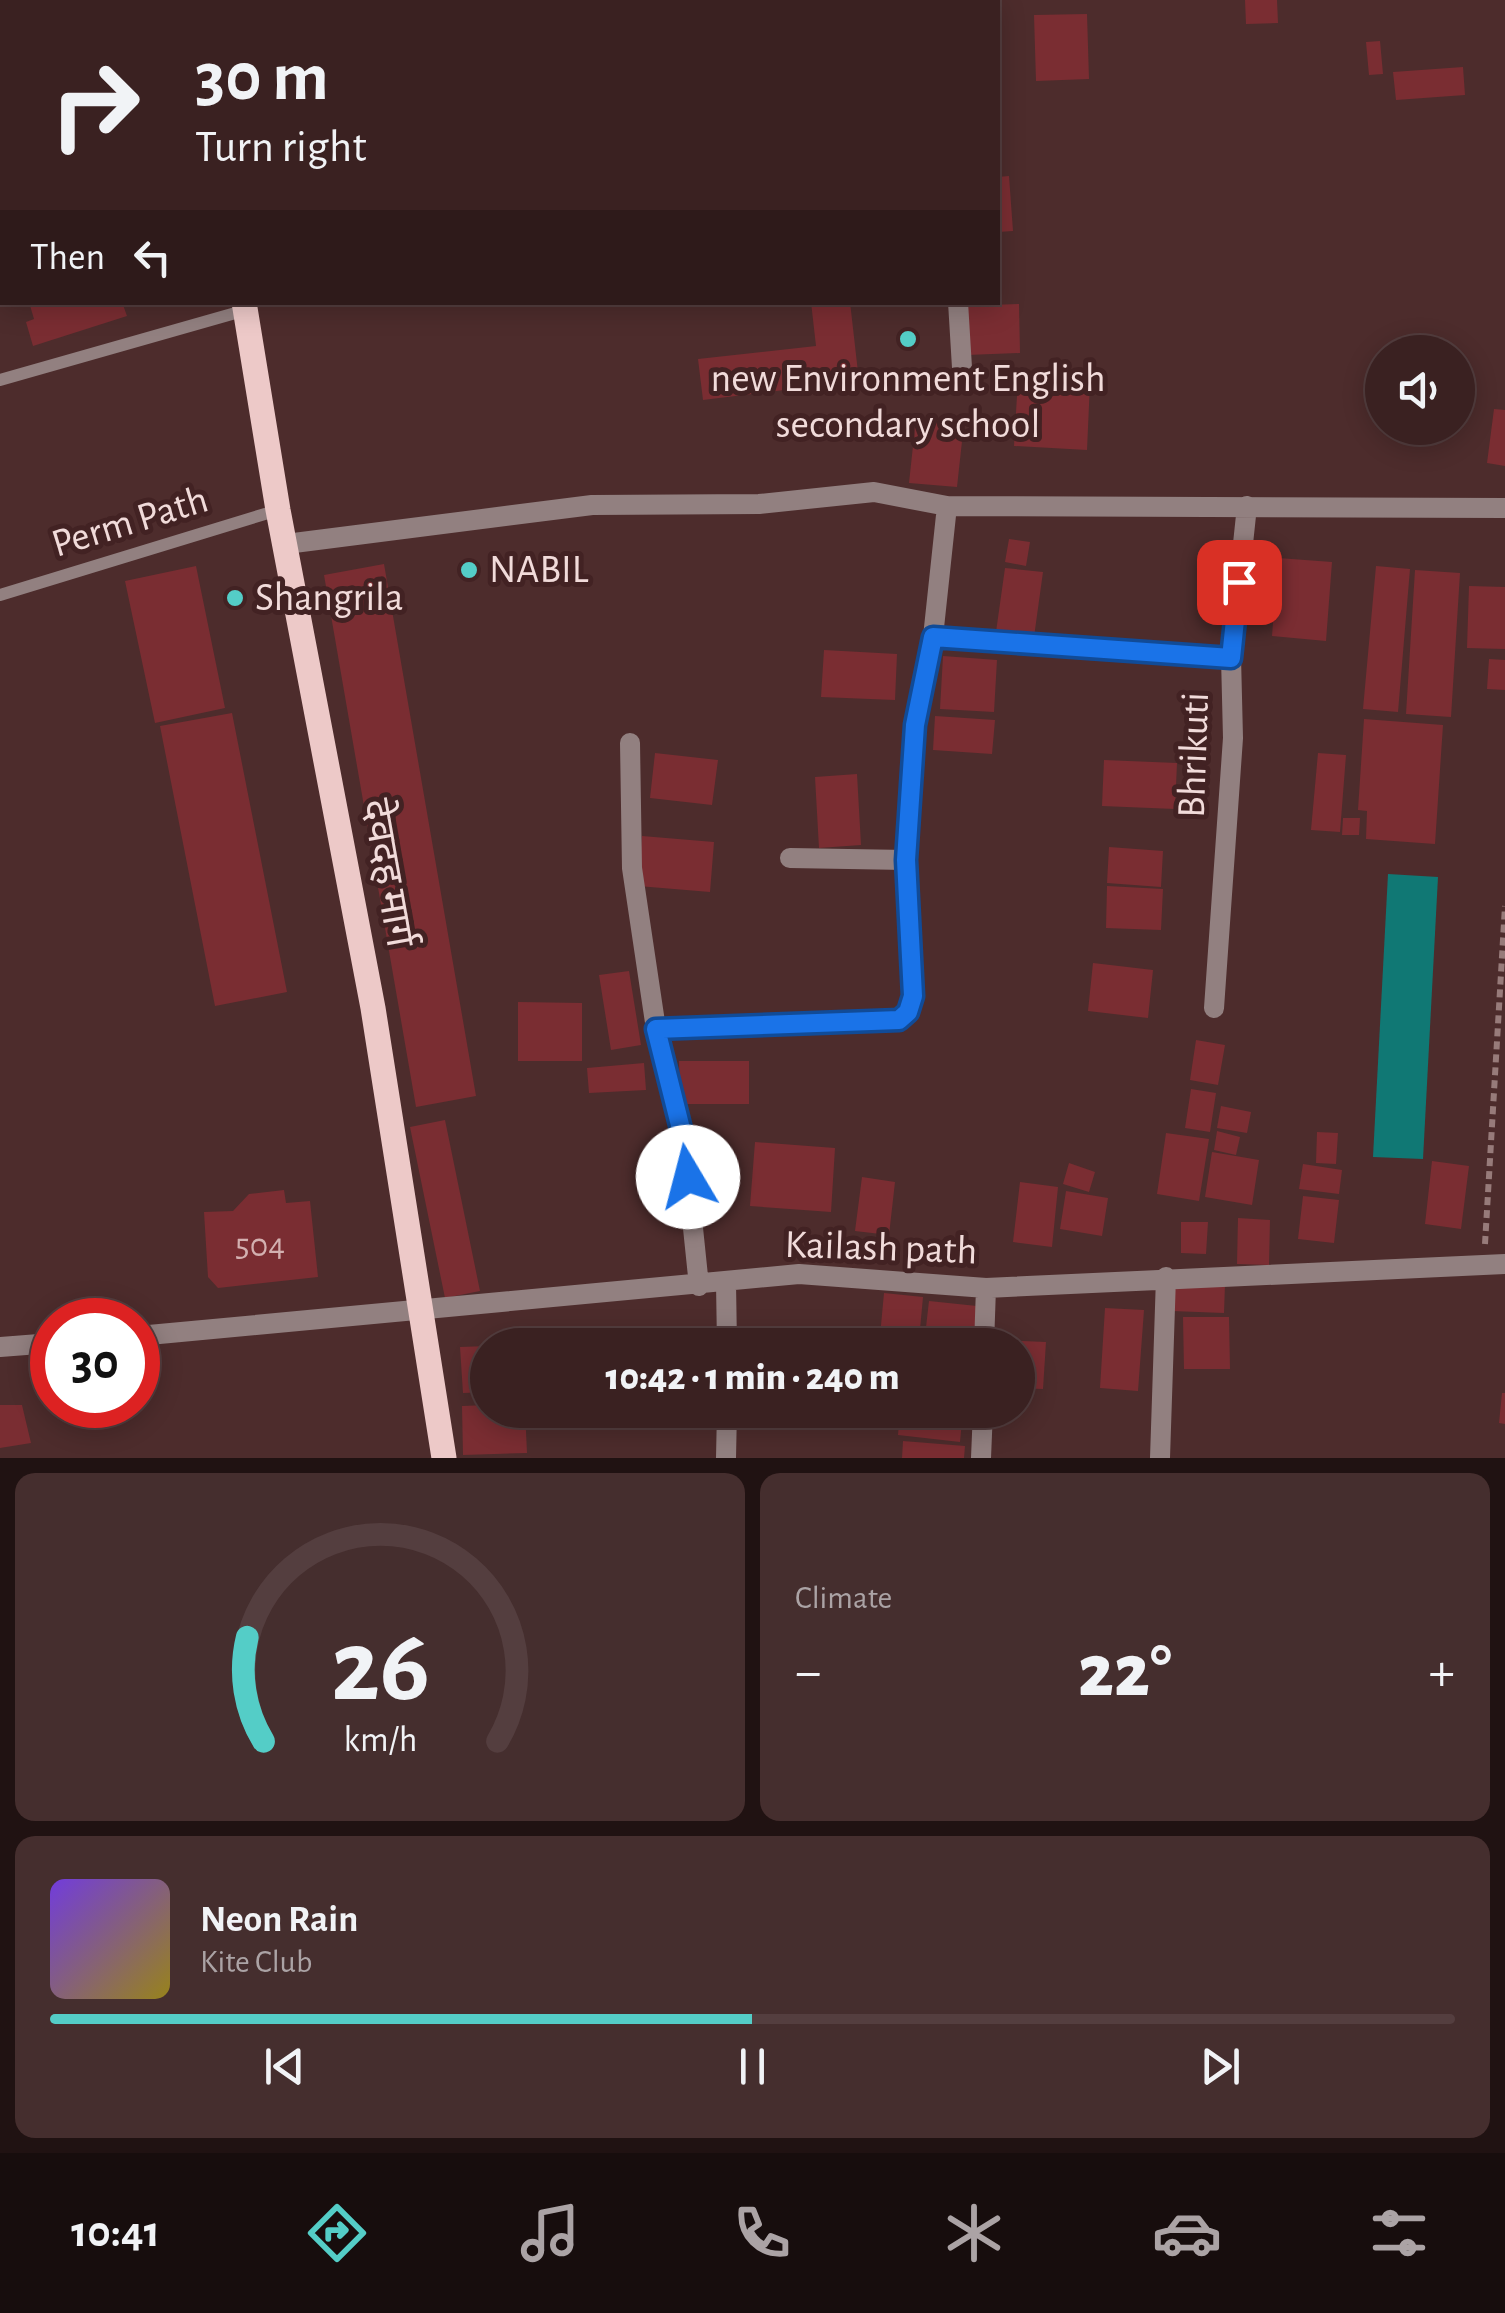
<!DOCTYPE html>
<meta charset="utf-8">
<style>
body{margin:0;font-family:"Alegreya Sans","Noto Sans Devanagari",sans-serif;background:#452e2e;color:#f1f3f6;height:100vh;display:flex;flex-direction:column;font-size:38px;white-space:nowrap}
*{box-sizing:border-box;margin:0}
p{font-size:32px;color:#aba3a5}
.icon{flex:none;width:55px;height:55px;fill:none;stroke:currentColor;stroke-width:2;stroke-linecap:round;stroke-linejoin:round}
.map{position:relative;height:1458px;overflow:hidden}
.sheet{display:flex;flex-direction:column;gap:15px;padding:15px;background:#201212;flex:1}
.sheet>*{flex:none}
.banner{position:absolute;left:0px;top:0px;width:1000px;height:305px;box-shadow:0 5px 25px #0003,0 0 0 2px #543e3f;background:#3a2121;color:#f1f3f6;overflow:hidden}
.buttons{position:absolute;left:1365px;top:335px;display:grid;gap:20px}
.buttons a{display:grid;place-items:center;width:110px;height:110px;border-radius:50%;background:#3a2121;box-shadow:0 5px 25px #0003,0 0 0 2px #543e3f;font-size:50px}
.speed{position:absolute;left:30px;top:1298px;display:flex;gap:20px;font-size:50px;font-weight:700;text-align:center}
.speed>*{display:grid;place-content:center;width:130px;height:130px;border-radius:50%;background:#3a2121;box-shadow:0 5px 25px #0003,0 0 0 2px #543e3f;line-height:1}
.speed .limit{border:15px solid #d22;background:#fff;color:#111}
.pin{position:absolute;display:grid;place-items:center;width:85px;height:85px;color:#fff;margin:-42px;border-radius:20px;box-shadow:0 5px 15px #0006}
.me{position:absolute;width:110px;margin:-55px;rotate:352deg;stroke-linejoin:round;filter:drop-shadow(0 0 8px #0008)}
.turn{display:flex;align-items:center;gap:35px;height:210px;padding:0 30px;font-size:45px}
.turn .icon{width:130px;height:130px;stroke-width:2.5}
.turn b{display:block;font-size:70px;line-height:85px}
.then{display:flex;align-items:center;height:95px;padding:0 30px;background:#0003;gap:20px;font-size:38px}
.big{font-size:75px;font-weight:800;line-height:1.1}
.sheet .tile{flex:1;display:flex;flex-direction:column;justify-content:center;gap:15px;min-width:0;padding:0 35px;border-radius:20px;background:#452e2e}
.sheet .dial{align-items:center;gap:0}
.dial svg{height:260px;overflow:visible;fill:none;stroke:#543e3f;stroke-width:7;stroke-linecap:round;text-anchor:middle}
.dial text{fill:#f1f3f6;stroke:none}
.song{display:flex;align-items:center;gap:30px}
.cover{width:120px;height:120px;border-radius:15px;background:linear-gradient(135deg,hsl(260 70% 55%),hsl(50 70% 35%))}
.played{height:10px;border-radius:5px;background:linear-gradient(90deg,#54cdc7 50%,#543e3f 50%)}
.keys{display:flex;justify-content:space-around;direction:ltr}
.heat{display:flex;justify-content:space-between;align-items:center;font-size:55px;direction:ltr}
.sheet .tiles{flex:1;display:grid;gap:15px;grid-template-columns:1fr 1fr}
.tile:last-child{grid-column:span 2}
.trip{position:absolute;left:470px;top:1328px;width:565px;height:100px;border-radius:50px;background:#3a2121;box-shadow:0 5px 25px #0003,0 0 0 2px #543e3f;font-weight:800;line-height:100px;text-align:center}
.tab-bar{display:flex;height:160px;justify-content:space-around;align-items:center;background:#170d0d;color:#aba3a5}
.tab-bar .icon{width:70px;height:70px}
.tab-bar .selected{color:#54cdc7}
.tab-bar b{font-size:45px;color:#f1f3f6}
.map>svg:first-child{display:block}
.water{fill:#107874}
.building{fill:#7a2d32}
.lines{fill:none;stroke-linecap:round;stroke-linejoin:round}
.path{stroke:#977b7a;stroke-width:6;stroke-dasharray:8 5;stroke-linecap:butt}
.service{stroke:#928080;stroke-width:12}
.minor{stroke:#928080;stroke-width:20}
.primary{stroke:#edc9c8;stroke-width:25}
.route-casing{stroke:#114b97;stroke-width:25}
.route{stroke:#1a73e8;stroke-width:18}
.poi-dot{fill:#54cdc7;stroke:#422223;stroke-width:4}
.labels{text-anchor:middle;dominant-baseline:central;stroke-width:10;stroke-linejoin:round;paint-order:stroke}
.number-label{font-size:35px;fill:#d3b0b0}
.poi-label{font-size:40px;fill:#f1dbda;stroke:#422223;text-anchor:start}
.street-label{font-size:40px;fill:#f1dbda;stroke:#422223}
</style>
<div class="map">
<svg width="1505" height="1458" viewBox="0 0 1505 1458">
<rect width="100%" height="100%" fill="#4d2c2c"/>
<path class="water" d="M1388,874L1438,877L1423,1159L1373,1157Z"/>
<path class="building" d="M1245,0H1277L1278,23L1246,24Z
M1087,14L1089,79L1036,81L1034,15Z
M1380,41L1383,74L1369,75L1366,42Z
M1463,67L1465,95L1396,100L1393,72Z
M1009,176L1013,231L998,232V177Z
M29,302H122L127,316L33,346L26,322L34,319Z
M811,302H850L859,381L703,400L698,359L816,346Z
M1019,304L1020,353L967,355L966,306Z
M1018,379L1090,383L1087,450L1014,446Z
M1494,409L1505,410V466L1487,463Z
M916,418L964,423L957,487L909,483Z
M1009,539L1030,542L1026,566L1005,562Z
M1278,558L1332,562L1326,641L1272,636Z
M384,564L476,1096L416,1107L324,575Z
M196,566L225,708L155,723L125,581Z
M1376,566L1410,569L1398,712L1363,709Z
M1005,568L1043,572L1034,637L996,632Z
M1415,570L1460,573L1451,717L1406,714Z
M1469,586L1505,587V649L1467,648Z
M824,650L897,654L895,700L821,697Z
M943,656L997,660L994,712L940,709Z
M1489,659L1505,660V690L1487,689Z
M232,713L287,992L215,1006L160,726Z
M935,716L995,720L992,754L933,750Z
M1364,719L1443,725L1435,844L1366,839L1367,811L1358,810Z
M655,753L718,760L712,805L650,798Z
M1318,753L1346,755L1340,832L1311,830Z
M1104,760L1177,763L1175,809L1102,806Z
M857,774L861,845L819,848L815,777Z
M1343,818H1360L1359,835H1342Z
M642,836L714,842L710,892L638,886Z
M1109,847L1163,851L1161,887L1107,883Z
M1107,886L1163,889L1161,930L1106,928Z
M1093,963L1153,970L1148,1018L1088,1011Z
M629,971L641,1045L611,1050L599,975Z
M518,1002L582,1003V1061H518Z
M1196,1040L1225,1045L1218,1085L1190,1080Z
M679,1061H749V1104H680Z
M644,1063L646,1090L589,1093L587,1068Z
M1191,1089L1216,1093L1210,1132L1185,1128Z
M1221,1106L1251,1112L1247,1133L1217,1128Z
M445,1120L480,1291L445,1298L410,1127Z
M1217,1131L1240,1137L1236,1155L1214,1150Z
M1317,1132L1338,1133L1336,1164L1316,1163Z
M1166,1133L1209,1139L1199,1201L1157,1194Z
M755,1142L835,1148L831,1212L750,1206Z
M1212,1152L1259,1160L1252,1205L1205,1197Z
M1432,1161L1469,1166L1461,1229L1425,1224Z
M1069,1163L1095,1172L1089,1192L1063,1184Z
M1303,1164L1342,1170L1339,1194L1299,1189Z
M862,1177L895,1182L889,1235L855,1231Z
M1020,1182L1058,1187L1052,1247L1013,1242Z
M284,1190L286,1203L310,1201L318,1277L218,1288L208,1277L204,1212L233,1211L249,1194Z
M1066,1191L1108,1198L1102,1236L1060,1229Z
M1303,1196L1339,1200L1334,1243L1298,1239Z
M1238,1218L1270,1220L1269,1265L1237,1264Z
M1181,1222H1208L1206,1254L1181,1253Z
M1174,1282L1225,1284L1224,1313L1172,1311Z
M884,1293L923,1297L919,1340L880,1336Z
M929,1301L977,1306L973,1341L925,1336Z
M1105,1308L1144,1310L1138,1391L1100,1388Z
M1183,1317H1229L1230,1369H1184Z
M603,1336H624L625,1345H603Z
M995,1340L1046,1342L1043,1389L1018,1388V1345H995Z
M488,1346V1392L463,1393L460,1347Z
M1502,1393H1505V1424L1499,1423Z
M0,1405H22L31,1443L0,1448Z
M488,1405V1410H525L527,1453L463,1455L462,1406Z
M569,1410H587L585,1428L567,1426Z
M604,1410H624V1428L604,1427Z
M900,1410H963L960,1442L898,1435Z
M903,1441L965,1446L964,1458H902Z"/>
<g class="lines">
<path class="path" d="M1485,1244L1505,906"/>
<path class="service" d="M0,208L2,207
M0,380L246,310
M0,595L278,510"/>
<path class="minor" d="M947,0V2
M464,2L479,0
M958,302L963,384
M286,544L592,505L759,504L874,492L947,506L1505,508
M933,637L1231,657
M630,743L632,868L656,1029L684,1141L699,1286
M790,858L906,860
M1214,1008L1233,738L1231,657L1247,506
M656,1029L899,1020L908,1012L913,996L906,860L915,725L933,637L947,506
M726,1283L727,1345
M138,1336L799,1274L986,1288L1505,1264
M984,1345L986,1288
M0,1347L52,1343
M726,1458L727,1410
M981,1458L983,1410
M1160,1458L1166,1277"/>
<path class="primary" d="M177,0L178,2
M244,302L278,510L373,1008L444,1458"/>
</g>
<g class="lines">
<defs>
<path id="route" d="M688,1177L684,1141L656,1029L899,1020L908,1012L913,996L906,860L915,725L933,637L1231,658L1239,582"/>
</defs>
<use href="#route" class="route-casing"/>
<use href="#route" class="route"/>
</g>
<g class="poi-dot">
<circle cx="908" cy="339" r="10"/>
<circle cx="469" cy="570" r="10"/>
<circle cx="235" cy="598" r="10"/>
</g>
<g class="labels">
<g class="number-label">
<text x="260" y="1245">504</text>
</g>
<g class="poi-label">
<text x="908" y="379" text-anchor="middle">new Environment English<tspan x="908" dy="46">secondary school</tspan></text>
<text x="489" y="570">NABIL</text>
<text x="255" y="598">Shangrila</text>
</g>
<g class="street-label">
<text transform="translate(130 522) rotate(-17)">Perm Path</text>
<text transform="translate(1194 755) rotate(-88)">Bhrikuti</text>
<text transform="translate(387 873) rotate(80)">देवदह मार्ग</text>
<text transform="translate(881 1248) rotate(2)">Kailash path</text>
</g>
</g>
</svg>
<div class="buttons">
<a><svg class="icon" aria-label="sound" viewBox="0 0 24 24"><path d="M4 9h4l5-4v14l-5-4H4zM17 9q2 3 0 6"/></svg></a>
</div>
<div class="speed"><div class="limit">30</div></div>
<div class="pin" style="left:1239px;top:582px;background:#d93025"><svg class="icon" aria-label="arrive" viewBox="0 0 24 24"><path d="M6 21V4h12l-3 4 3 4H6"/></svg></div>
<svg class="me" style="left:688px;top:1177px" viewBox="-20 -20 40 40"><circle r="19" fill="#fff"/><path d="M0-13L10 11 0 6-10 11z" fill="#1a73e8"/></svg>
<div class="trip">10:42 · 1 min · 240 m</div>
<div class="banner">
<div class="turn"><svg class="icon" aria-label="right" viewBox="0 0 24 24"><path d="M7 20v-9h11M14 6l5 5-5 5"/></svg><div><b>30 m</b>Turn right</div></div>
<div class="then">Then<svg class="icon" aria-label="left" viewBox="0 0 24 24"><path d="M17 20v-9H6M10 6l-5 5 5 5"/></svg></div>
</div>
</div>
<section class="sheet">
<div class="tiles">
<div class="tile dial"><svg viewBox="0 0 100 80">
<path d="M14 69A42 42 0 1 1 86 69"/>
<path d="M14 69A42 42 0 0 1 9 37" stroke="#54cdc7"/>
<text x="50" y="56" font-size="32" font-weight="700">26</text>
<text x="50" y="72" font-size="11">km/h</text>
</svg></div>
<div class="tile"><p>Climate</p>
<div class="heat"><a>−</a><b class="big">22°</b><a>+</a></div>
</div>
<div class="tile">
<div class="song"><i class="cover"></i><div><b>Neon Rain</b><p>Kite Club</p></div></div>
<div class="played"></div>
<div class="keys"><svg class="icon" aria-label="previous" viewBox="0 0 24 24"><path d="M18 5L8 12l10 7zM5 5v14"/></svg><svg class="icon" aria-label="pause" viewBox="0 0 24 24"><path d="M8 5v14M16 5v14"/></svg><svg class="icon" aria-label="next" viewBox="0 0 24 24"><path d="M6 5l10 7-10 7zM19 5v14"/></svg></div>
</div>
</div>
</section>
<nav class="tab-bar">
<b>10:41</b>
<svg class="icon selected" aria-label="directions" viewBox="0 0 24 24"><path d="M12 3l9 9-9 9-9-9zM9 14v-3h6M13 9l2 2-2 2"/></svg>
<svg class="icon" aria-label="music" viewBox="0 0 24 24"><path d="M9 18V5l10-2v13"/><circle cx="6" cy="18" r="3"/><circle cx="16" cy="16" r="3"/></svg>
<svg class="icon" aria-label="phone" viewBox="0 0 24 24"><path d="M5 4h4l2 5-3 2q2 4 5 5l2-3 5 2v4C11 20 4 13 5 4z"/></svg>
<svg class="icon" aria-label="climate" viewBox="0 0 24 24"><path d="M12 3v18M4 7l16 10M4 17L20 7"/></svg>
<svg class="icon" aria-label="car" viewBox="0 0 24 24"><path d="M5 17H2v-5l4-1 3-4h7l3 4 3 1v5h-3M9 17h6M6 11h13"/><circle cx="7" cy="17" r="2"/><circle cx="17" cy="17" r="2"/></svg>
<svg class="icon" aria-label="filters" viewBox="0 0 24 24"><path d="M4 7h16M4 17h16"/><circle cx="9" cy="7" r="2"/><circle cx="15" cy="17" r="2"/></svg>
</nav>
